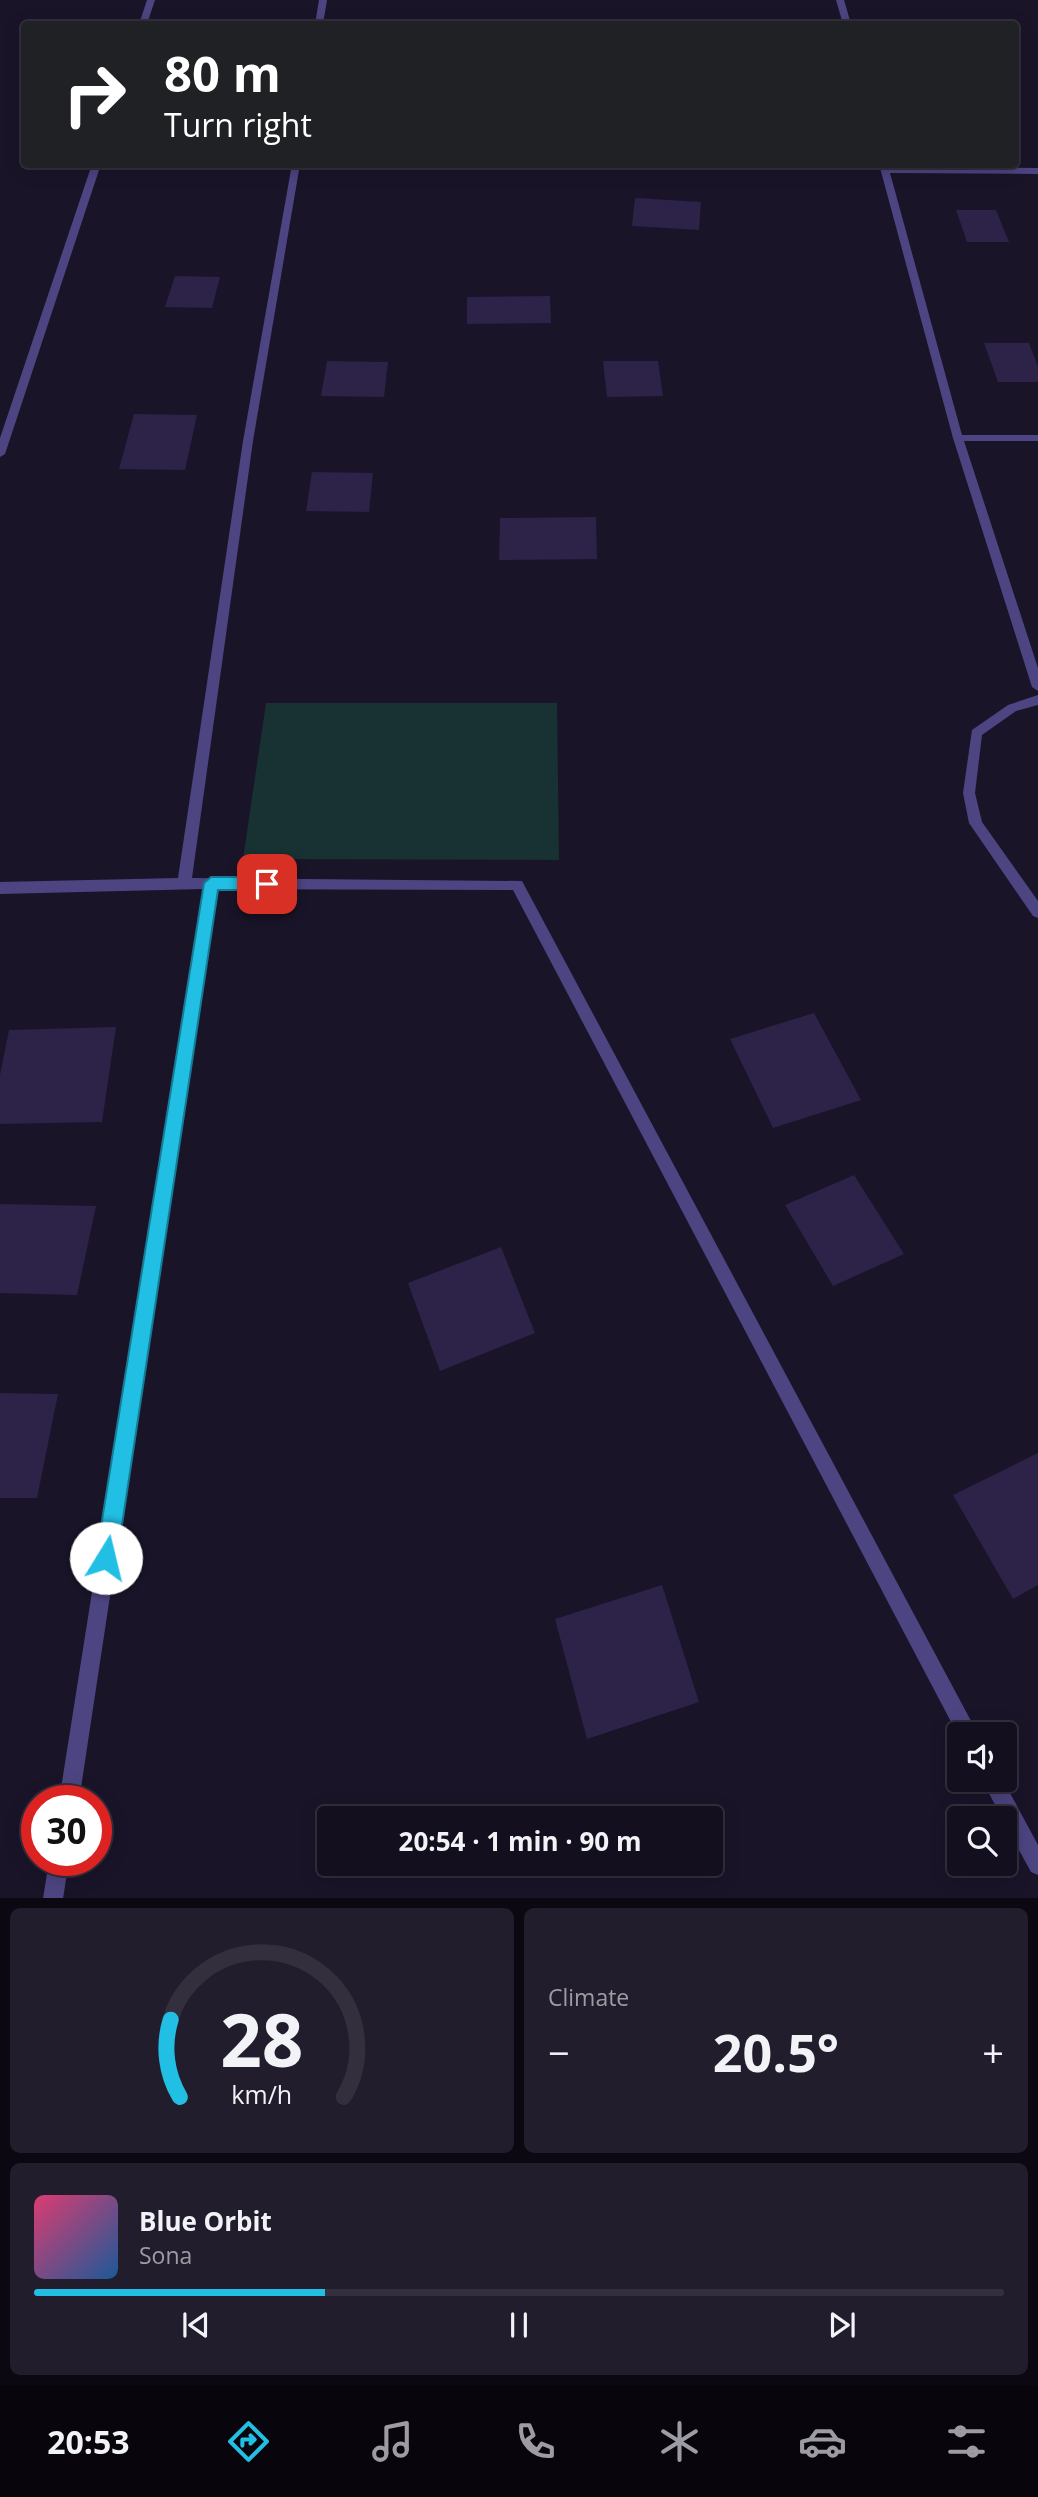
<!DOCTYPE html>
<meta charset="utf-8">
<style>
body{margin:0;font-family:"Open Sans",sans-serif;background:#211d2c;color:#f1f3f6;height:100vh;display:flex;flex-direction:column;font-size:26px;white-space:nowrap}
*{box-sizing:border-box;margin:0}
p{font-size:23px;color:#9d9ca4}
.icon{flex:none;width:38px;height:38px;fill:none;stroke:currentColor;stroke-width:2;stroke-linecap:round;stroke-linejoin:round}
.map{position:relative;height:1898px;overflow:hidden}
.sheet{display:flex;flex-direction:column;gap:10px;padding:10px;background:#0b0811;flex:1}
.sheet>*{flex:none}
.guide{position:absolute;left:21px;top:21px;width:998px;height:147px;border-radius:7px;box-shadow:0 4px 18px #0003,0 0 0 2px #332f3d;background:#202124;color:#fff;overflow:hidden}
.fabs{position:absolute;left:947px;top:1722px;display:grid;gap:14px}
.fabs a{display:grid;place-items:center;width:70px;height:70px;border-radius:7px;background:#140f1f;box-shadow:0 4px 18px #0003,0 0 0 2px #332f3d;font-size:35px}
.speed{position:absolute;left:21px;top:1785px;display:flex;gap:14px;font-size:35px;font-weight:700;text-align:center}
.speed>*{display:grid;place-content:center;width:91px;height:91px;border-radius:50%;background:#140f1f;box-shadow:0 4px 18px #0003,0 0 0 2px #332f3d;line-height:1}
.speed .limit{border:10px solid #d22;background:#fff;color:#111}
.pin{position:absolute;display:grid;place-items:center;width:60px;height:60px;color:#fff;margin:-30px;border-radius:14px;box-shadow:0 4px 10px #0006}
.me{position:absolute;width:77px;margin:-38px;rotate:9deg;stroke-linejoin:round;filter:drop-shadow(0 0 5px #0008)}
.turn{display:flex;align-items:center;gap:24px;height:147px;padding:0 28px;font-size:32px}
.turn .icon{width:91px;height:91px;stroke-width:2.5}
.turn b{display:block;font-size:49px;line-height:60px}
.big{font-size:52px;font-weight:700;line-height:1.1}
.sheet .card{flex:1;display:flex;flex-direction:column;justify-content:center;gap:10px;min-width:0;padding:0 24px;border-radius:10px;background:#211d2c}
.sheet .dial{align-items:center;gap:0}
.dial svg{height:182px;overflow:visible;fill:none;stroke:#332f3d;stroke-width:7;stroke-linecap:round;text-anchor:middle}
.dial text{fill:#f1f3f6;stroke:none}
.song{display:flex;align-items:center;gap:21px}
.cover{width:84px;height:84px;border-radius:10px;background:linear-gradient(135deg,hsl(340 70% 55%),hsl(210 70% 35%))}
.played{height:7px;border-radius:4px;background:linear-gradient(90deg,#22bfe5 30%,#332f3d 30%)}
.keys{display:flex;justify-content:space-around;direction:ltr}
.heat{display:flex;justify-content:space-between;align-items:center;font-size:38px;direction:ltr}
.sheet .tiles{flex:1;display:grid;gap:10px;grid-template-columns:1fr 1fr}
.card:last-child{grid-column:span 2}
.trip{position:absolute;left:317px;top:1806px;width:406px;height:70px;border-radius:7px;background:#140f1f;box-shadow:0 4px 18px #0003,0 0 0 2px #332f3d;font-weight:700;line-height:70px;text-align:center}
.tabs{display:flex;height:112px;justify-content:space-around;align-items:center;background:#08060c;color:#9d9ca4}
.tabs .icon{width:49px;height:49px}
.tabs .on{color:#22bfe5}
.tabs b{font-size:32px;color:#f1f3f6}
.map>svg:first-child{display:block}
.green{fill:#183132}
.building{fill:#2d2248}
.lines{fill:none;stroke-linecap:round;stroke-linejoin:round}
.service{fill:#4d4582;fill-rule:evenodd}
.minor{fill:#4d4582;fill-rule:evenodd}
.route{fill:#22bfe5;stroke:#167c95;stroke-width:2}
</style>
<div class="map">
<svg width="1038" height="1899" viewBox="0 0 1038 1899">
<rect width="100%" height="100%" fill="#1a1429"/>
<path class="green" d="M266,703H557L559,860L243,859Z"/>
<path class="building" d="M635,198L701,202L699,230L632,226Z
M956,210H996L1009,242H967Z
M175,276L220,277L212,308L165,307Z
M550,296L551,323L467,324V297Z
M984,343H1029L1038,367V382H998Z
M327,361L388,362L384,397L321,396Z
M603,361H658L663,396L607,397Z
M134,414L197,415L185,470L119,469Z
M312,472L373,473L369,512L306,511Z
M596,517L597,559L499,560L500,518Z
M814,1013L861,1100L773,1128L730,1039Z
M116,1027L102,1122L0,1124V1075L9,1030Z
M854,1175L904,1254L833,1286L785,1205Z
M0,1204L96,1206L77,1295L0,1293Z
M501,1247L535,1333L440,1371L408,1283Z
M0,1393L58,1394L37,1498H0Z
M1038,1453V1585L1013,1599L953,1495Z
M662,1585L699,1702L587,1739L555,1619Z"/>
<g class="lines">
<path class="service" d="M836,0H844L851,24H843Z
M879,164H887L888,167L1038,168V174L890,173L962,435H1038V441H964L1038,668V691L1032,687L953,438Z"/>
<path class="minor" d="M147,0H155L147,24H139Z
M319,0H327L323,24H315Z
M92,164H101L5,454L0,457V438Z
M292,164H300L253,441L192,878L522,881L978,1734H959V1737L513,890L217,889L79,1801H59L203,889L0,894V882L178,878L243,441Z
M1038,695V705L1016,711L982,735L975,793L982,822L1038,901V918L1033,916L969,823L963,793L972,730L1008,705Z
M982,1780H1003L1038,1845V1875L1031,1872L1004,1823V1818H1002Z
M49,1860H69L63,1899H43Z"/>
</g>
<path class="route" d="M211,877H267L275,884L267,890H218L117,1558L114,1565L106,1568L99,1565L96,1558L204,883Z"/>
</svg>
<div class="fabs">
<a><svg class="icon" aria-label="sound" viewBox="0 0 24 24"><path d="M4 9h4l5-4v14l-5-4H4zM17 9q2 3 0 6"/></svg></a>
<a><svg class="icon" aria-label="search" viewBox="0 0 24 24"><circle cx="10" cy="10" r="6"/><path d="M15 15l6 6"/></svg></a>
</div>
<div class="speed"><div class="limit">30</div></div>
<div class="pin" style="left:267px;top:884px;background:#d93025"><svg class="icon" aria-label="arrive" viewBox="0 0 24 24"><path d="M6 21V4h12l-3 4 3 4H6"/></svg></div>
<svg class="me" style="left:106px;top:1558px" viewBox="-20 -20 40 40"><circle r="19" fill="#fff"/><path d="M0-13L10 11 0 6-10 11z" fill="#22bfe5"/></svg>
<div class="trip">20:54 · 1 min · 90 m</div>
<div class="guide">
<div class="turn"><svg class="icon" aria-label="right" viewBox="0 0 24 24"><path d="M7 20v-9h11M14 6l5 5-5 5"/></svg><div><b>80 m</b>Turn right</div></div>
</div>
</div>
<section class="sheet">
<div class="tiles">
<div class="card dial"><svg viewBox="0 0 100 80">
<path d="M14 69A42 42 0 1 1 86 69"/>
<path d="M14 69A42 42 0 0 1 10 35" stroke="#22bfe5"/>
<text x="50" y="56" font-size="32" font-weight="700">28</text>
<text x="50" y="72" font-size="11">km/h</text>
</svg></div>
<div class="card"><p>Climate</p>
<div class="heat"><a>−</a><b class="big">20.5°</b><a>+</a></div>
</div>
<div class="card">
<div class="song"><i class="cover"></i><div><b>Blue Orbit</b><p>Sona</p></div></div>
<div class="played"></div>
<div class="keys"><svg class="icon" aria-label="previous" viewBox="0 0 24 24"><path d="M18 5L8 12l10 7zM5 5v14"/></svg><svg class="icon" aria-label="pause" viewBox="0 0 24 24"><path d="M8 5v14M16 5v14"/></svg><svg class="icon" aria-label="next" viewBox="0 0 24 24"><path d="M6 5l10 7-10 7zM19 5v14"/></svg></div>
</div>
</div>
</section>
<nav class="tabs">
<b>20:53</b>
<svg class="icon on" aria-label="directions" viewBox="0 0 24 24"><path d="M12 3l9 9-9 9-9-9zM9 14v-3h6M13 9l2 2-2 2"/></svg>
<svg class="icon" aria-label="music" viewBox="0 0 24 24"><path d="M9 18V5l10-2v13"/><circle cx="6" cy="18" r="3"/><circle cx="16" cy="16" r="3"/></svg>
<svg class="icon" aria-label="phone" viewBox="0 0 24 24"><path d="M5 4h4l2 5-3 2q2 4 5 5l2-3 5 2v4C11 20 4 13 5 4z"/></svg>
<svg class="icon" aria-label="climate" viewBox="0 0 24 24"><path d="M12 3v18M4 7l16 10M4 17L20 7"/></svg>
<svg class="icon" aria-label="car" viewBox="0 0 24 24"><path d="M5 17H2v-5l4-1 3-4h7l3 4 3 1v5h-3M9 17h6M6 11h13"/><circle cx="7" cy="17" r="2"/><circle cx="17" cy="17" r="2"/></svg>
<svg class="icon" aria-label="filters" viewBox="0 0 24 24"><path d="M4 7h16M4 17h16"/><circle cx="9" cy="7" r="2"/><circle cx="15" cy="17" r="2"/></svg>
</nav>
